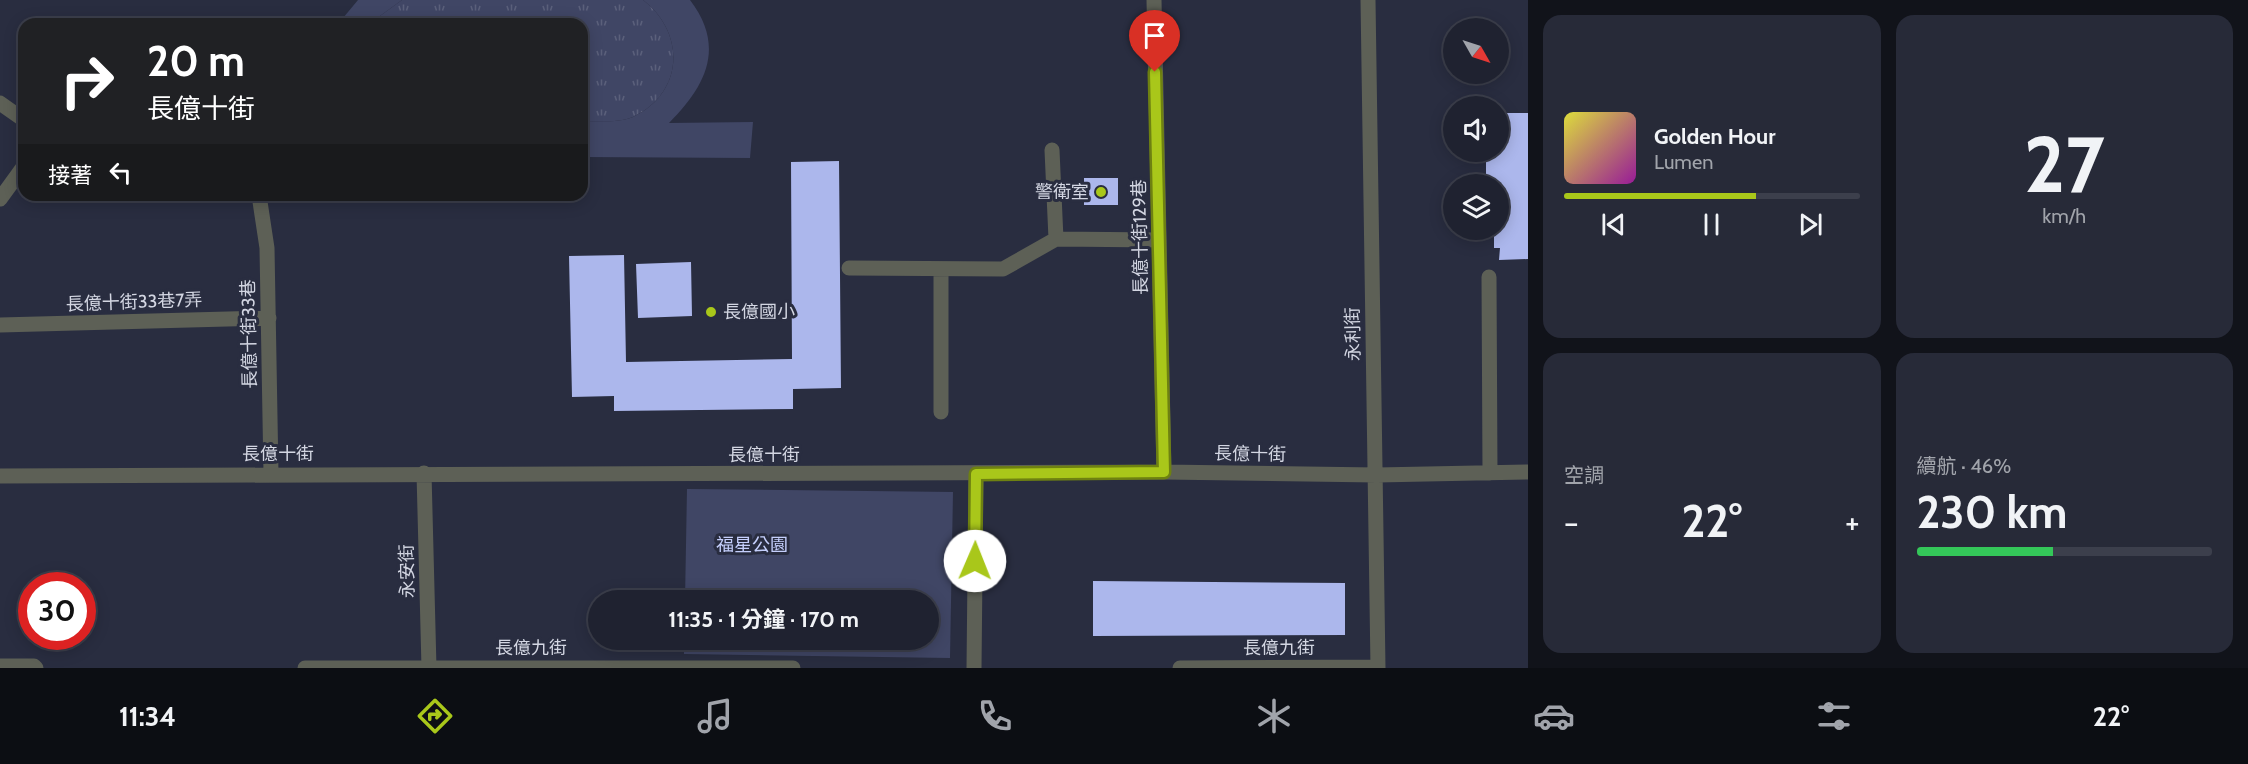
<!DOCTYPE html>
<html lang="zh-TW">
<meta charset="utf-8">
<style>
body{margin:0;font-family:Cabin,"Noto Sans TC",sans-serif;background:#272a38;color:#f1f3f6;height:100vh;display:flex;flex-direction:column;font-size:22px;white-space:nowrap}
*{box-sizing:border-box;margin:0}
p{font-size:20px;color:#a1a4ab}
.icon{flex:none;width:33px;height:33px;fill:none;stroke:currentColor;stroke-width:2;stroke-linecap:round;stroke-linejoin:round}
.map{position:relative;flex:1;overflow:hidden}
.side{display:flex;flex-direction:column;gap:15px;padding:15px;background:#11131a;width:720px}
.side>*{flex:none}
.guide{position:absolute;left:18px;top:18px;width:570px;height:183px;border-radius:18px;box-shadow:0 3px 15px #0003,0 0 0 2px #3c3f4c;background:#202124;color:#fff;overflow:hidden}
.needle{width:39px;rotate:129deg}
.controls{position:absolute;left:1443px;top:18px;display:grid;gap:12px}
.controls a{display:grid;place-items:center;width:66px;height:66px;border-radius:50%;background:#1f2230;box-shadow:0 3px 15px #0003,0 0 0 2px #3c3f4c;font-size:30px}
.speed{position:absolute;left:18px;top:572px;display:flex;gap:12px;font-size:30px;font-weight:700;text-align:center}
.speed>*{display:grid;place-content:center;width:78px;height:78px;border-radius:50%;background:#1f2230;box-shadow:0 3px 15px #0003,0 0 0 2px #3c3f4c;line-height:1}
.speed .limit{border:9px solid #d22;background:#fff;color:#111}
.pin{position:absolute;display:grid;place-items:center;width:51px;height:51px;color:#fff;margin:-62px -26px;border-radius:50% 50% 50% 0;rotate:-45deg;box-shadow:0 0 6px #0007}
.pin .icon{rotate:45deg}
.me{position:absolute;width:66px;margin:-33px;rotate:1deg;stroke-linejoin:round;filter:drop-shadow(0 0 4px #0008)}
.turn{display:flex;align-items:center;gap:21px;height:126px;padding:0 30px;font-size:27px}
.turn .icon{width:78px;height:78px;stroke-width:2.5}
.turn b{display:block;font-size:42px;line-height:51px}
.then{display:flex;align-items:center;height:57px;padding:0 30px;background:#0003;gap:12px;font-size:22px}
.big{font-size:45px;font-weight:700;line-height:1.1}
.side .card{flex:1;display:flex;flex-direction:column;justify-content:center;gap:9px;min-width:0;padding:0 21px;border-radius:18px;background:#272a38}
.side .dial{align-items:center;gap:0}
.dial b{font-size:78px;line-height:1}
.song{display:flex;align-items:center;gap:18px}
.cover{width:72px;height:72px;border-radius:9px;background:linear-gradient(135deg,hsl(60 70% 55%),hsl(300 70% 35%))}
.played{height:6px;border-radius:3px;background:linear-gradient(90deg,#a9c71a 65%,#3c3f4c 65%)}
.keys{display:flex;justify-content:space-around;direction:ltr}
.heat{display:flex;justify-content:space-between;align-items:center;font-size:33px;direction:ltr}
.charge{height:9px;border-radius:4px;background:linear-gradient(90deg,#34c759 46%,#3c3f4c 0)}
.side .tiles{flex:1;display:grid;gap:15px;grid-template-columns:repeat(2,1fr)}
.trip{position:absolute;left:588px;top:590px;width:351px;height:60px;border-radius:30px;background:#1f2230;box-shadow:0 3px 15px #0003,0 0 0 2px #3c3f4c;font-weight:700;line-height:60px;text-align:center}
.tabs{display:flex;height:96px;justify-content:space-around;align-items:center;background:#0c0e13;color:#a1a4ab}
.tabs .icon{width:42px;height:42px}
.tabs .selected{color:#a9c71a}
.tabs b{font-size:27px;color:#f1f3f6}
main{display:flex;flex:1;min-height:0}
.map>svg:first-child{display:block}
.grass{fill:url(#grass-tufts)}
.green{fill:#404665}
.building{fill:#acb7ec}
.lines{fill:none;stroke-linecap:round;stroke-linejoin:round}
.minor{stroke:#5d6056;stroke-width:15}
.route-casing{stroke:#6e8111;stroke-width:15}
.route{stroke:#a9c71a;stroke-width:10}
.poi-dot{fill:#a9c71a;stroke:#292d40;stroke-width:2}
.labels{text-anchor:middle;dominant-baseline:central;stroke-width:6;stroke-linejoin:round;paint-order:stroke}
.poi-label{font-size:18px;fill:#d3d6e2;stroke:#292d40;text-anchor:end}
.street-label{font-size:18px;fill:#d3d6e2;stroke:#292d40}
.park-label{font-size:18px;fill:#c5cffc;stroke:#292d40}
</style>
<main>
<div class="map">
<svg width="1528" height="668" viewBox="0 0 1528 668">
<defs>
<pattern id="grass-tufts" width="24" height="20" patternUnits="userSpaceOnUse" patternTransform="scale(1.5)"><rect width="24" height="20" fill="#404665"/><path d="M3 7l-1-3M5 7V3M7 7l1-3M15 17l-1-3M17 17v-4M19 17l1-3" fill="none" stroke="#5b607b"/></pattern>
</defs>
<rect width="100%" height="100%" fill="#292d40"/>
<path class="grass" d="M402,0H643C686,33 684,93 633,117C618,123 598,121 582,121V24H376L380,16Z"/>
<path class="green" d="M358,0H402L380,16L376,24H341L343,18Z
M643,0H690C726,47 706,86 669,123L753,122L750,158L582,157V121C598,121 618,123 633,117C684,93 686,33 643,0Z
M687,489L953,492L950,658L684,654V639H928V600H685Z"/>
<path class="building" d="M1498,113H1528V259L1499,260L1500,248H1494V230H1498V184H1486V152H1498Z
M839,161L841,388L793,389V409L614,411V396L572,397L569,256L624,255L626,362L792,359L791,162Z
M1084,178H1118V205H1084Z
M691,262L692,316L638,318L636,264Z
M1093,581L1345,583V635L1093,636Z"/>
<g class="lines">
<path class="minor" d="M1154,0L1164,472
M1368,0L1378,668
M0,103L24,120
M1052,150L1056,239
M259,195L267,248L271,474
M0,199L24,166
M849,268L1003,269L1056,239L1159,240
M1489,277L1490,473
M0,325L269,318
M941,412V270
M424,473L429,668
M0,476L1164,472L1377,475L1528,472
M0,666H34L36,668
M305,668H793
M974,668L976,475
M1180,668L1378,667"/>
</g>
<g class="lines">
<defs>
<path id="route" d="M975,561L976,474L1164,472L1155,72"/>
</defs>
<use href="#route" class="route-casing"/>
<use href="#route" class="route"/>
</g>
<g class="poi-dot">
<circle cx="1101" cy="192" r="6"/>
<circle cx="711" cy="312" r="6"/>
</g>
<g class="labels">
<g class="poi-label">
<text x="1089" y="192">警衛室</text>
<text x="723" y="312" text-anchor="start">長億國小</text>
</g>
<g class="street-label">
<text transform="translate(1140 237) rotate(-91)">長億十街129巷</text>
<text transform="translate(134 302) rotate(-2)">長億十街33巷7弄</text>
<text transform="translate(249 334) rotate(-91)">長億十街33巷</text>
<text transform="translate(1353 334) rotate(-91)">永利街</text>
<text x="278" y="454">長億十街</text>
<text transform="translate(1250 454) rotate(1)">長億十街</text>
<text x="764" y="455">長億十街</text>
<text transform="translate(407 571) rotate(-91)">永安街</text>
<text x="531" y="648">長億九街</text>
<text x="1279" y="648">長億九街</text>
</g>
<g class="park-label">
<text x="752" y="545">福星公園</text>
</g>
</g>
</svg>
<div class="controls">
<a><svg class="needle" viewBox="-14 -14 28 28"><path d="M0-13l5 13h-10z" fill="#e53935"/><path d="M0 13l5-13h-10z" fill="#a1a4ab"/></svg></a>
<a><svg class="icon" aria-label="sound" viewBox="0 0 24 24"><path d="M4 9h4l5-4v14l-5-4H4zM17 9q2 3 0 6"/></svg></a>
<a><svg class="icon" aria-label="layers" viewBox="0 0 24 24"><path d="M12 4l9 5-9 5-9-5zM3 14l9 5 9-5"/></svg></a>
</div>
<div class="speed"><div class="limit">30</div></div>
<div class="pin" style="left:1155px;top:72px;background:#d93025"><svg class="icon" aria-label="arrive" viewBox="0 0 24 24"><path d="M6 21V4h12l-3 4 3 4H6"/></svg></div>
<svg class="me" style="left:975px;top:561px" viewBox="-20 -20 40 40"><circle r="19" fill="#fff"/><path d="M0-13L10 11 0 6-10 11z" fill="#a9c71a"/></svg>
<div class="trip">11:35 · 1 分鐘 · 170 m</div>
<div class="guide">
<div class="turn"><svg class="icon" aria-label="right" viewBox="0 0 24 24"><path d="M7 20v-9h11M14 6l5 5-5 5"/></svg><div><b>20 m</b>長億十街</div></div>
<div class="then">接著<svg class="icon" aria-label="left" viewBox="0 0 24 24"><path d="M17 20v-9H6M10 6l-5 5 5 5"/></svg></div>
</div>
</div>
<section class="side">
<div class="tiles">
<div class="card">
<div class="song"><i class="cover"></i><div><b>Golden Hour</b><p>Lumen</p></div></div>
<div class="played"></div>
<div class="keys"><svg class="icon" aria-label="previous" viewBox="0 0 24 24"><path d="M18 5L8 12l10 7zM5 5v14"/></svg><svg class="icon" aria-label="pause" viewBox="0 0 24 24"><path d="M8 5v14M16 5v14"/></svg><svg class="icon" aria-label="next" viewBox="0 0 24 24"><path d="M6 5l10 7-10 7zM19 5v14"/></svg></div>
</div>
<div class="card dial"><b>27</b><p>km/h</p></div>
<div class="card"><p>空調</p>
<div class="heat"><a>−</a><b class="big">22°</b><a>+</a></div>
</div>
<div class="card"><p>續航 · 46%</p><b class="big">230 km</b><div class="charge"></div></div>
</div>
</section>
</main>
<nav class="tabs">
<b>11:34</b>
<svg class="icon selected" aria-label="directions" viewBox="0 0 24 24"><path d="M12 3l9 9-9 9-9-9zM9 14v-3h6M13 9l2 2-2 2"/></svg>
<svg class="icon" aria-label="music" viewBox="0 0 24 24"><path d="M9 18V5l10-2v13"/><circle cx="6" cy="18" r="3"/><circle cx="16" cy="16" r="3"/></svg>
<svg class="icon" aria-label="phone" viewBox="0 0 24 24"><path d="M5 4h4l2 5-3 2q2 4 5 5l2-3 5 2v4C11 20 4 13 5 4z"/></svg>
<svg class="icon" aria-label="climate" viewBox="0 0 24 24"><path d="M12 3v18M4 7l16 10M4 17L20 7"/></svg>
<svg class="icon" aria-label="car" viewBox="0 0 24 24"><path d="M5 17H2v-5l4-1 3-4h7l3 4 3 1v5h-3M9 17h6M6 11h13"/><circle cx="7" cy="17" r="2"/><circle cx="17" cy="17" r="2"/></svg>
<svg class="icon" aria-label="filters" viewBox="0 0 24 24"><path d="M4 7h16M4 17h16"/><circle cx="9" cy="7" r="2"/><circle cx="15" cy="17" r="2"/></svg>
<b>22°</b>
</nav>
